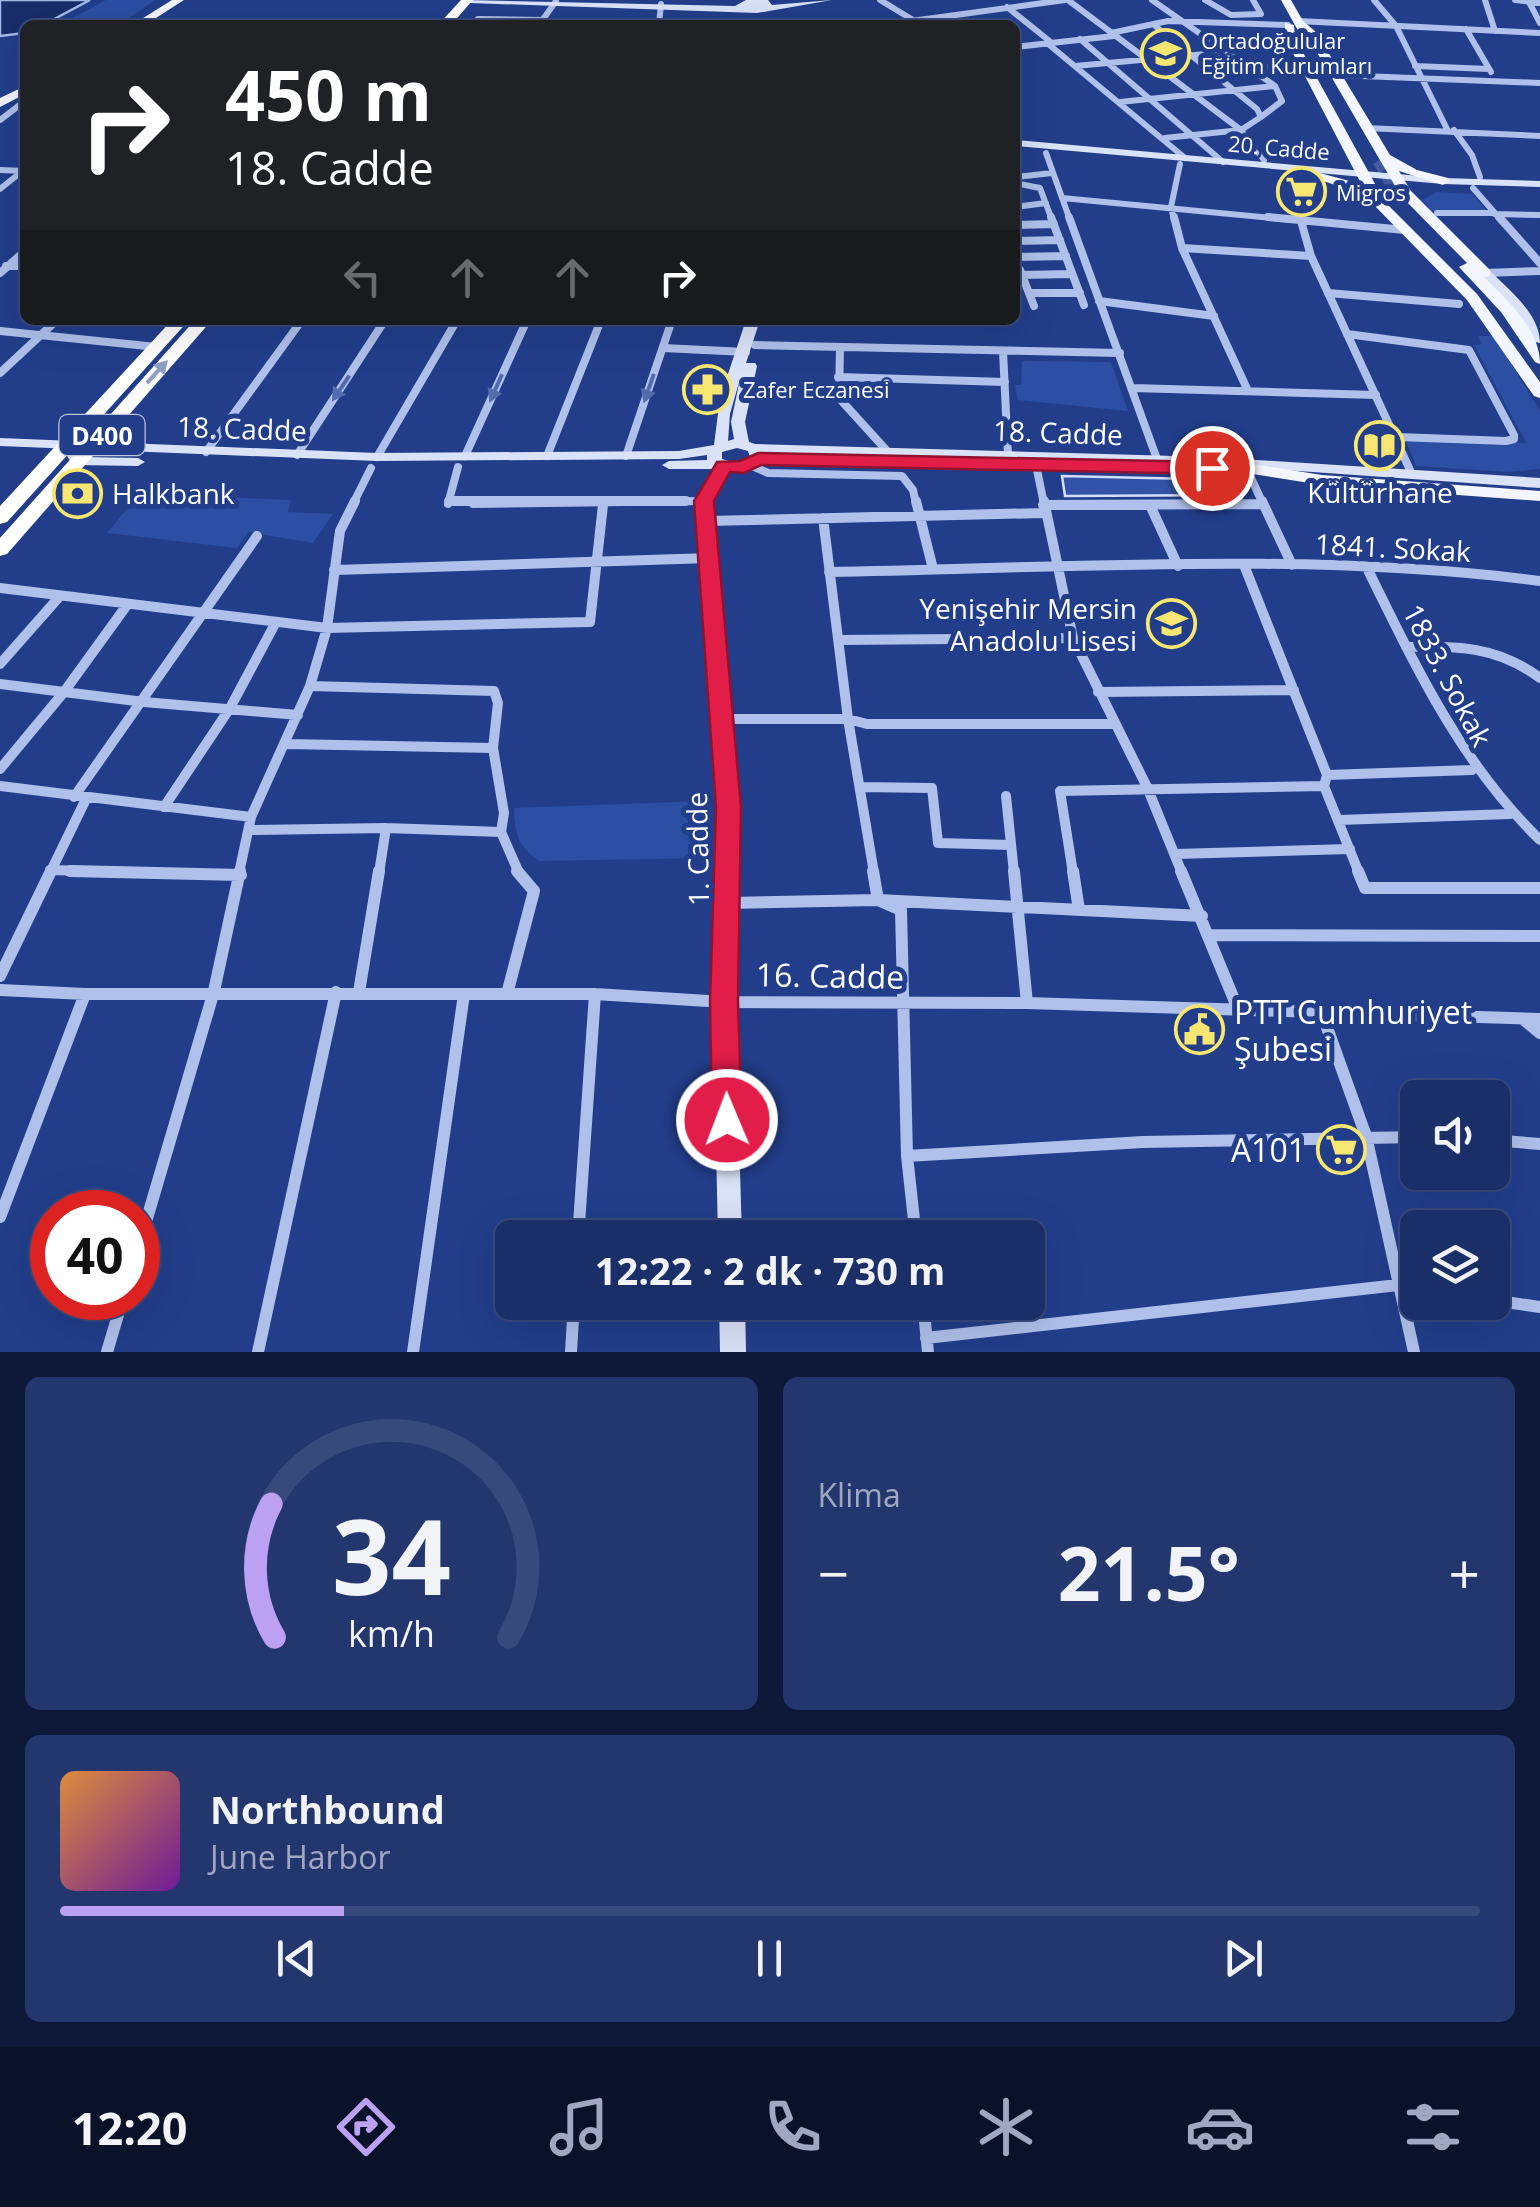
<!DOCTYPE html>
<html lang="tr">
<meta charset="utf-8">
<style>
body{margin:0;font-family:"Open Sans",sans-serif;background:#23366e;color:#f1f3f6;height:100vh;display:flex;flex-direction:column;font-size:38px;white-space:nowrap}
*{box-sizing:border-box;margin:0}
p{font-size:32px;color:#9fa8c0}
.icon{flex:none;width:55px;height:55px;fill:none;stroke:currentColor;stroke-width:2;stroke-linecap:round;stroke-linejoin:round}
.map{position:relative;height:1352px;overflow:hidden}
.panel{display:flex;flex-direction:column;gap:25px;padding:25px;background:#0e1939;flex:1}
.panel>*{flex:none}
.guide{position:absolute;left:20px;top:20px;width:1000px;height:305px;border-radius:15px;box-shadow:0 10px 40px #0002,0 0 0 2px #384a7c;background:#202124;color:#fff;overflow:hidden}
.buttons{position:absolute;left:1400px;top:1080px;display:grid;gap:20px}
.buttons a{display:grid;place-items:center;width:110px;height:110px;border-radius:15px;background:#1a2e68;box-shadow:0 10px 40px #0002,0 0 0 2px #384a7c;font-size:50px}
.speed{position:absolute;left:30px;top:1190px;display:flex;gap:20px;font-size:50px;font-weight:700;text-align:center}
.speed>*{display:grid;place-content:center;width:130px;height:130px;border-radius:50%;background:#1a2e68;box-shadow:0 10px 40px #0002,0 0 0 2px #384a7c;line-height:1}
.speed .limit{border:15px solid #d22;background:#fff;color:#111}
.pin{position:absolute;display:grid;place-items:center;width:85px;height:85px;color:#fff;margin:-42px;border:5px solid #fff;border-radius:50%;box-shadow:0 2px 10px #0007}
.me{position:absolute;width:110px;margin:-55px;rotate:359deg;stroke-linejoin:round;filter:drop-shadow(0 0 8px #0008)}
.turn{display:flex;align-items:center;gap:35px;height:210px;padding:0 40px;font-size:45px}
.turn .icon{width:130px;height:130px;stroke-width:2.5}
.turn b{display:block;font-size:70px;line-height:85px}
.lanes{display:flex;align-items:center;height:95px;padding:0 40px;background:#0003;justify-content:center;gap:50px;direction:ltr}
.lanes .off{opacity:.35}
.big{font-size:75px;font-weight:700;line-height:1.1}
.panel .tile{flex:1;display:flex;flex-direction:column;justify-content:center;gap:15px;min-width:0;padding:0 35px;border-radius:15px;background:#23366e}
.panel .dial{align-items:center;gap:0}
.dial svg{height:260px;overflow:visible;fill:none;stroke:#384a7c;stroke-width:7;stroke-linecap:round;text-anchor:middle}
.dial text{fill:#f1f3f6;stroke:none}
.song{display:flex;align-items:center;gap:30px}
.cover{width:120px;height:120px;border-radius:15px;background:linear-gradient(135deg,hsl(30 70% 55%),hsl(280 70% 35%))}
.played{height:10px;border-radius:5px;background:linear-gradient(90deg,#bca0f2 20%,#384a7c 20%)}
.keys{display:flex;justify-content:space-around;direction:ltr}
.heat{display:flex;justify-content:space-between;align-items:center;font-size:55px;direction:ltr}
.panel .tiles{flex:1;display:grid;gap:25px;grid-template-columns:1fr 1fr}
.tile:last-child{grid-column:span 2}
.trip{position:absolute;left:495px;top:1220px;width:550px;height:100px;border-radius:15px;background:#1a2e68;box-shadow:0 10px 40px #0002,0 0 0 2px #384a7c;font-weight:700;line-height:100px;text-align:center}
.tab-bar{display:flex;height:160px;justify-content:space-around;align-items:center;background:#0a122a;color:#9fa8c0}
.tab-bar .icon{width:70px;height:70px}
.tab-bar .selected{color:#bca0f2}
.tab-bar b{font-size:45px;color:#f1f3f6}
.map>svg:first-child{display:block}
.green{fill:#2c4ea3}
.water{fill:#182d6a;stroke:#a3b9ec;stroke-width:2.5}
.building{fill:#3253a8;stroke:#d4def8;stroke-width:2.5}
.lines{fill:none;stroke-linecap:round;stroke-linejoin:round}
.primary-tunnel{stroke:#435b9c;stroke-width:11;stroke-dasharray:11 6;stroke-linecap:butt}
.street-far3{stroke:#afc0eb;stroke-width:6}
.street-far2{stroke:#afc0eb;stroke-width:8}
.street-far1{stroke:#afc0eb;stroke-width:10}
.street{stroke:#afc0eb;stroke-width:12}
.secondary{fill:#dae2f8;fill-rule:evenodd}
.primary{fill:#f3f6fe;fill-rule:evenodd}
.highway{fill:#fff;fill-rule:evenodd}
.oneway{fill:#909ec5}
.oneway2{fill:#536cad}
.route{fill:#e11d48;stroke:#92132f;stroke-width:2.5}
.labels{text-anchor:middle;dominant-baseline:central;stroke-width:10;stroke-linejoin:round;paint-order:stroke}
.far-poi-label{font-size:22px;fill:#fff;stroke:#223e8b;text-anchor:start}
.far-street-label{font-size:22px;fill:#fff;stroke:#223e8b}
.shield{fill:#223e8b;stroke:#bdc5dc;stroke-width:2.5}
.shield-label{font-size:25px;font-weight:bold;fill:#fff}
.street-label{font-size:28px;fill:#fff;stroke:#223e8b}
.poi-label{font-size:28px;fill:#fff;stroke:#223e8b}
.near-street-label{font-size:32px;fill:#fff;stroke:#223e8b}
.near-poi-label{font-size:32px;fill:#fff;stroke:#223e8b;text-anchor:start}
</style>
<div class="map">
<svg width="1540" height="1352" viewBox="0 0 1540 1352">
<rect width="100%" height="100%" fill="#223e8b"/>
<path class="green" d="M106,0H155L119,25H59Z
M1437,192L1472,194L1487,211H1432L1422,200Z
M1478,336H1494L1540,411V469L1508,472L1416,466L1406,441L1526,443L1474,345L1481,344Z
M1022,361L1111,362L1128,411L1018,400L1015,385H1021Z
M139,494L291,500L288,512L333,514L313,543L248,532L237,548L107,533Z
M706,801L709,858L540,861C517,847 515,833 514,808Z"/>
<path class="water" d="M0,0H90L43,25H25V33L0,36Z"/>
<path class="building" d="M1062,476L1236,480L1240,495L1065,496Z"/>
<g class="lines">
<path class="primary-tunnel" d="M1378,161L1398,197"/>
<path class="street-far3" d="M880,0L913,20
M1068,0L1241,130L1264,160
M1152,0L1275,86L1282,101L1261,117
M1205,0L1231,15L1261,14L1253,0
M1374,0L1396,26L1447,129
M1485,0L1495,31
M1515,0L1540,3
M1528,0L1540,23
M1007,7L1052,43
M478,19L542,20
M1298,21L1540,33
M539,25L556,1
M659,25L661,4
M882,25L1065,0
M1154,25L1257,109L1261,117L1241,130L1165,138
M1466,29L1491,72
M1111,33L1168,21L1288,25
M1080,39L1223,162
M1047,43L1185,158
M1015,47L1114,36
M1075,66L1228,52
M1415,66L1489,69
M1251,67L1297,68
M1336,75L1540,83
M1120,102L1275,86
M0,120L25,101
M1366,128L1540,136
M1454,130L1472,155L1480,177
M1046,153L1070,220
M0,170L24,171
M1016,177L1052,173
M1015,183L1040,188L1052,220
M1473,188L1501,220
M0,189L25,169
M1062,198L1294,220
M1015,207L1046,203
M1437,213H1493
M1495,214L1540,215
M1174,220L1171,207L1180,164"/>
<path class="street-far2" d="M1051,217L1084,305
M1069,217L1157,459
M1174,217L1182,248L1248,391
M1268,217L1405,230
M1499,217L1540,263
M1301,221L1311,256L1410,470
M1015,225L1054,224
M1015,241L1060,240
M1182,248L1311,256
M1015,257L1066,256
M6,266H25
M1020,270L1034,306
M0,273L25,251
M1485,273L1540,271
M1021,275L1072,274
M1030,293H1080
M1328,293L1459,304
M1099,301L1214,316
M0,331L157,347
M1347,334L1469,350L1514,435V439L1506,441L1398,437
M755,345L1120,353
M840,347L839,398L888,452
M663,348L746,352
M1003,351L1008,455
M0,373L57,320
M838,377L1005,382
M1133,388L1376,395
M206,452L302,320
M297,455L385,320
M465,456L527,320
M547,456L601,320
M626,456L672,320
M377,457L457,320
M750,465L768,473L902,476L913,490L916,504
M1036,465L1044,504
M1247,469L1263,504
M353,504L371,468
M448,504L458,467
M473,504L704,501"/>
<path class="street-far1" d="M449,501H686
M916,501L933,569
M1044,501L1073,638L1147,787L1182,873
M1262,501L1292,565
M1043,505L1262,504
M1150,505L1178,566
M823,518L848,719L874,873
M706,521L1044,513
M1244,565L1327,775L1324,786L1359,873
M1367,568C1416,667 1460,762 1540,840
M334,570L710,558
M829,572C1062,568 1309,551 1540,581
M0,588L327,628L590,622L603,505
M839,640L1073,638
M1406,647C1458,646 1497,646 1540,678
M0,664L60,596
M0,684L144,702L298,715
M310,686L494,691L498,703L493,748L504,813L501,832L519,873
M1098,692L1294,690
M722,719H848L867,724H1114
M287,744L493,748
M0,769L64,692L127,605
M1327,775L1472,770
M0,786L251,817
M861,787L932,788L938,843L1011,845
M1006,796L1014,873
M74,797L257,536
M164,807L230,708L276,622
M1339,820L1510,814
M251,830L386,828L501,832
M1176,854L1350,849
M50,870L166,873
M50,873L86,799
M239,873L251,817L310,686L327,628L340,531L355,501
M379,873L386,828
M1073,873L1060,791L1324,786"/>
<path class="street" d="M70,871L241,875
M873,871L878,900L901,910L907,1156L916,1238
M1014,871L1027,1003
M1073,871L1079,910
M1181,871L1238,1009
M1358,871L1365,888H1540
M729,903L878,900L1202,916
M1209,935L1540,936
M0,976L51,871
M0,990L85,994H595L724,1002L1027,1003L1540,1019
M359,992L379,871
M507,994L534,891L517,871
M1321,1011L1366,1136L1414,1352
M1523,1019L1540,1033
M1492,1140L1540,1144
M907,1156L1143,1142L1418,1137
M0,1217L85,994
M578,1238L595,994
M138,1249L214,991L240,871
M1492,1300L1540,1307
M923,1302L928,1352
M926,1338L1398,1285L1418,1288
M107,1352L123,1298
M258,1352L336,992
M413,1352L464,994
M571,1352L574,1302"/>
<path class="secondary" d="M465,0L735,6L746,0H768L772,5L832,0L757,13L470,3Z
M1015,140L1443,178L1540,181V187L1443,184L1015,146Z
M1485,269L1489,270C1509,290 1540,314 1540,343L1535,342L1512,309L1481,276V270Z
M746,320H760L746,363H755L757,366L745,422L749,442L755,444L1211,457L1540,478V488L1211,465L763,453L765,459L763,462L738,472L729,470L712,501L739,807L735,1002L742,1238H718L713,1002L719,807L696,501L715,469H669L662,465L669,461L707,460V455L679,459L377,461L0,446V438L377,453L679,451L714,445L720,398ZM740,379L731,422L734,439L728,441L730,414ZM737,448L748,451L750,457L737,463L722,459V452Z
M73,450L78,451L82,457L138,458L145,462L138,466L77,465L72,464L66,454Z
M719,1302H745L746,1352H720Z"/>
<path class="primary" d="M172,0H184L145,25H132Z
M1281,0H1291L1303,21L1316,32L1390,155L1417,170L1448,178L1449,181L1443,185L1399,171L1411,191L1490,270V276L1484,277C1507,300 1540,329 1540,364L1535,362L1501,312L1459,267L1467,263L1401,196L1308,37L1301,36Z
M1285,23L1294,25L1295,38L1385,202L1477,294L1540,382V398L1534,396L1467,300L1372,203L1343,188L1310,176L1316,172L1353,182L1364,189L1285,38Z
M25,86V94L0,107V98Z
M1252,464L1322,475L1540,491V501L1322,485L1246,473V465Z"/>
<path class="highway" d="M461,0H473L451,25H438Z
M172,320H189L7,522L0,524V506Z
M195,320H212L7,554L0,556V538Z"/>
</g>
<defs><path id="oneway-solid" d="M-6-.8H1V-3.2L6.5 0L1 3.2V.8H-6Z" transform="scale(2.5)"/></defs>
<use class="oneway" href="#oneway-solid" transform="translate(157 372) rotate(-48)"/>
<g class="oneway2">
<use href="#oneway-solid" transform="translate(341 388) rotate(124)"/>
<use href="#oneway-solid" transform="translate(496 388) rotate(114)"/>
<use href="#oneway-solid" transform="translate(649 388) rotate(109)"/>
</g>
<path class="route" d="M758,453L1212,462L1222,468L1212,474L761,465L744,473L730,472L714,501L741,807L738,1002L742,1120L738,1128L727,1132L716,1128L712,1120L710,1002L716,807L694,501L717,462L740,461Z"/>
<defs>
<symbol id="school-ring" viewBox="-11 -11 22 22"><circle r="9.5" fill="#223e8b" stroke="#f7e671" stroke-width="1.5"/><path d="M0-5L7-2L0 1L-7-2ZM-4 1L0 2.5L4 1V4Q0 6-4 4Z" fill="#f7e671"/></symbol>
<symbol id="supermarket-ring" viewBox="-11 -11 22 22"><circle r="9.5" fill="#223e8b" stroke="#f7e671" stroke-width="1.5"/><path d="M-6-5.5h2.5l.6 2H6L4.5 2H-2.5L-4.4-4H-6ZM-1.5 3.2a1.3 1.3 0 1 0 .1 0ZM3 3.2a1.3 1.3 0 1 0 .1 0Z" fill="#f7e671"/></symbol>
<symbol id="pharmacy-ring" viewBox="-11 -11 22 22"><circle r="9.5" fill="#223e8b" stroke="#f7e671" stroke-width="1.5"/><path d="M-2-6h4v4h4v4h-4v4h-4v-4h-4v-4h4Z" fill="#f7e671"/></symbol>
<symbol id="library-ring" viewBox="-11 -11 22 22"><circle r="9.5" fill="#223e8b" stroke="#f7e671" stroke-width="1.5"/><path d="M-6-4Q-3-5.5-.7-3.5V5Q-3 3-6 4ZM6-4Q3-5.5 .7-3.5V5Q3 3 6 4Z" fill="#f7e671"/></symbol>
<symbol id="bank-ring" viewBox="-11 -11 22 22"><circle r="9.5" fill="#223e8b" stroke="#f7e671" stroke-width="1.5"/><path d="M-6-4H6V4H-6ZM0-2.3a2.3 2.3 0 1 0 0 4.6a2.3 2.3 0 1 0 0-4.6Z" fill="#f7e671"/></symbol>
<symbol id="civic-ring" viewBox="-11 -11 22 22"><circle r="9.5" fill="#223e8b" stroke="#f7e671" stroke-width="1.5"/><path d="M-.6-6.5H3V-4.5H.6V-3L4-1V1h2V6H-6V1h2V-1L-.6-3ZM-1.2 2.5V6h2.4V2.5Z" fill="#f7e671"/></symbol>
</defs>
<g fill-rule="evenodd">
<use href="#school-ring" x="1138" y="26" width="55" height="55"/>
<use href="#supermarket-ring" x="1274" y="164" width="55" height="55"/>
<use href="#pharmacy-ring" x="680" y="362" width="55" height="55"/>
<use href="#library-ring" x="1352" y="418" width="55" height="55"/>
<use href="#bank-ring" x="50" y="466" width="55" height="55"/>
<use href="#school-ring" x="1144" y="596" width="55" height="55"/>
<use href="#civic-ring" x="1172" y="1002" width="55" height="55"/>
<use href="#supermarket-ring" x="1314" y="1122" width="55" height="55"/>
</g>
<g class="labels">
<g class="far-poi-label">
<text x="1201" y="40">Ortadoğulular<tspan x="1201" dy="25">Eğitim Kurumları</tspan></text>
<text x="1336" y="192">Migros</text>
<text x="743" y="389">Zafer Eczanesi</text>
</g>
<g class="far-street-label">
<text transform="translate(1279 147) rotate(5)">20. Cadde</text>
</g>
<rect class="shield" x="59.5" y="415" width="85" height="40" rx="8"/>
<g class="shield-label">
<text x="102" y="435">D400</text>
</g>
<g class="street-label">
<text transform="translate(242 428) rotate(2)">18. Cadde</text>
<text transform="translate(1058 432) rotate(2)">18. Cadde</text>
<text transform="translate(1393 547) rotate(3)">1841. Sokak</text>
<text transform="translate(1448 675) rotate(62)">1833. Sokak</text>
<text transform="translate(697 849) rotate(-91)">1. Cadde</text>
</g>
<g class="poi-label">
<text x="1380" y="492">Kültürhane</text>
<text x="112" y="493" text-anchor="start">Halkbank</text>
<text x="1137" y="608" text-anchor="end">Yenişehir Mersin<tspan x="1137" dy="32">Anadolu Lisesi</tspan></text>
</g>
<g class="near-street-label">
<text transform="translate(830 975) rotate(1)">16. Cadde</text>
</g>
<g class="near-poi-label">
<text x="1234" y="1011">PTT Cumhuriyet<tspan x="1234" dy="37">Şubesi</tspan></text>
<text x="1306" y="1149" text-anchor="end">A101</text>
</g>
</g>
</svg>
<div class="buttons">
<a><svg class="icon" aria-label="sound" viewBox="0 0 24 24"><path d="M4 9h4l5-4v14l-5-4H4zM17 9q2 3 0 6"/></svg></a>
<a><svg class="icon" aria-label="layers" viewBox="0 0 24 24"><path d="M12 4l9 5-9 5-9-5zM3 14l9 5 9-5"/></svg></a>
</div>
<div class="speed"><div class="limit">40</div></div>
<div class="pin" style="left:1212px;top:468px;background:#d93025"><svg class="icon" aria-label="arrive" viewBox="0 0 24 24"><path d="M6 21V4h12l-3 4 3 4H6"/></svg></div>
<svg class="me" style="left:727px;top:1120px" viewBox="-20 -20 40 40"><circle r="17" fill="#e11d48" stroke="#fff" stroke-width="3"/><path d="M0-11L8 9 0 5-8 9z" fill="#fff"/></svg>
<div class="trip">12:22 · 2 dk · 730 m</div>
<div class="guide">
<div class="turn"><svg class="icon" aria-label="right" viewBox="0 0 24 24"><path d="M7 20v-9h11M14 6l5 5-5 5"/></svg><div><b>450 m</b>18. Cadde</div></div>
<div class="lanes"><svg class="icon off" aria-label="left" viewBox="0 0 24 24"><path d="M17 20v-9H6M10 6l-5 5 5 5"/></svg><svg class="icon off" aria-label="ahead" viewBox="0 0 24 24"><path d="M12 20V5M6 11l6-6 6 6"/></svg><svg class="icon off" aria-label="ahead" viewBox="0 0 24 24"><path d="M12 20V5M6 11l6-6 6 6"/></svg><svg class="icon" aria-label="right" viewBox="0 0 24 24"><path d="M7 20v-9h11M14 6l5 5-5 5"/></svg></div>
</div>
</div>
<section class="panel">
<div class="tiles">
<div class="tile dial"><svg viewBox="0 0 100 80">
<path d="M14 69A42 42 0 1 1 86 69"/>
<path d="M14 69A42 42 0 0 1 13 28" stroke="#bca0f2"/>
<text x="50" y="56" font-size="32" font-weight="700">34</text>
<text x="50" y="72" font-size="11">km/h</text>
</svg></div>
<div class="tile"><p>Klima</p>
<div class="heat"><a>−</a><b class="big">21.5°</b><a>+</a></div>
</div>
<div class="tile">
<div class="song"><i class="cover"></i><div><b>Northbound</b><p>June Harbor</p></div></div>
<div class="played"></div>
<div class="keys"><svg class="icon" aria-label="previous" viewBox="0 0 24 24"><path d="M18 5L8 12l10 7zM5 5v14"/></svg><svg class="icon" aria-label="pause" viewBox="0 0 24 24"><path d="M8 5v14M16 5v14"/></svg><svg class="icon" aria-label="next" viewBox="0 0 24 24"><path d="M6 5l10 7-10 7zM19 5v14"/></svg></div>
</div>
</div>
</section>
<nav class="tab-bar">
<b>12:20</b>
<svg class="icon selected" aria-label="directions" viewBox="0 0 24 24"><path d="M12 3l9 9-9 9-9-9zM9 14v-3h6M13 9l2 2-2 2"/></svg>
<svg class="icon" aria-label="music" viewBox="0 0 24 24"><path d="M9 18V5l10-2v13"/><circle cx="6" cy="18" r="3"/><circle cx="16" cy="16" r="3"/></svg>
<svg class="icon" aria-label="phone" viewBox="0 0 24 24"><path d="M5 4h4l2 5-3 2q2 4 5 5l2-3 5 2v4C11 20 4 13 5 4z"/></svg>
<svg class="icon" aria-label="climate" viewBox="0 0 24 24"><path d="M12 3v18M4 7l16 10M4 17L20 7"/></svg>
<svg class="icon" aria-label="car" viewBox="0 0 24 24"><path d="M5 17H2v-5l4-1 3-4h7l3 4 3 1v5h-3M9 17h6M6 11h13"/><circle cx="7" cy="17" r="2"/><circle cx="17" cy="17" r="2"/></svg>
<svg class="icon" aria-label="filters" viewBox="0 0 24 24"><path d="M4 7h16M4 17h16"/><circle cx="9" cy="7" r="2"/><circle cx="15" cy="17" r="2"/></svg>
</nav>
